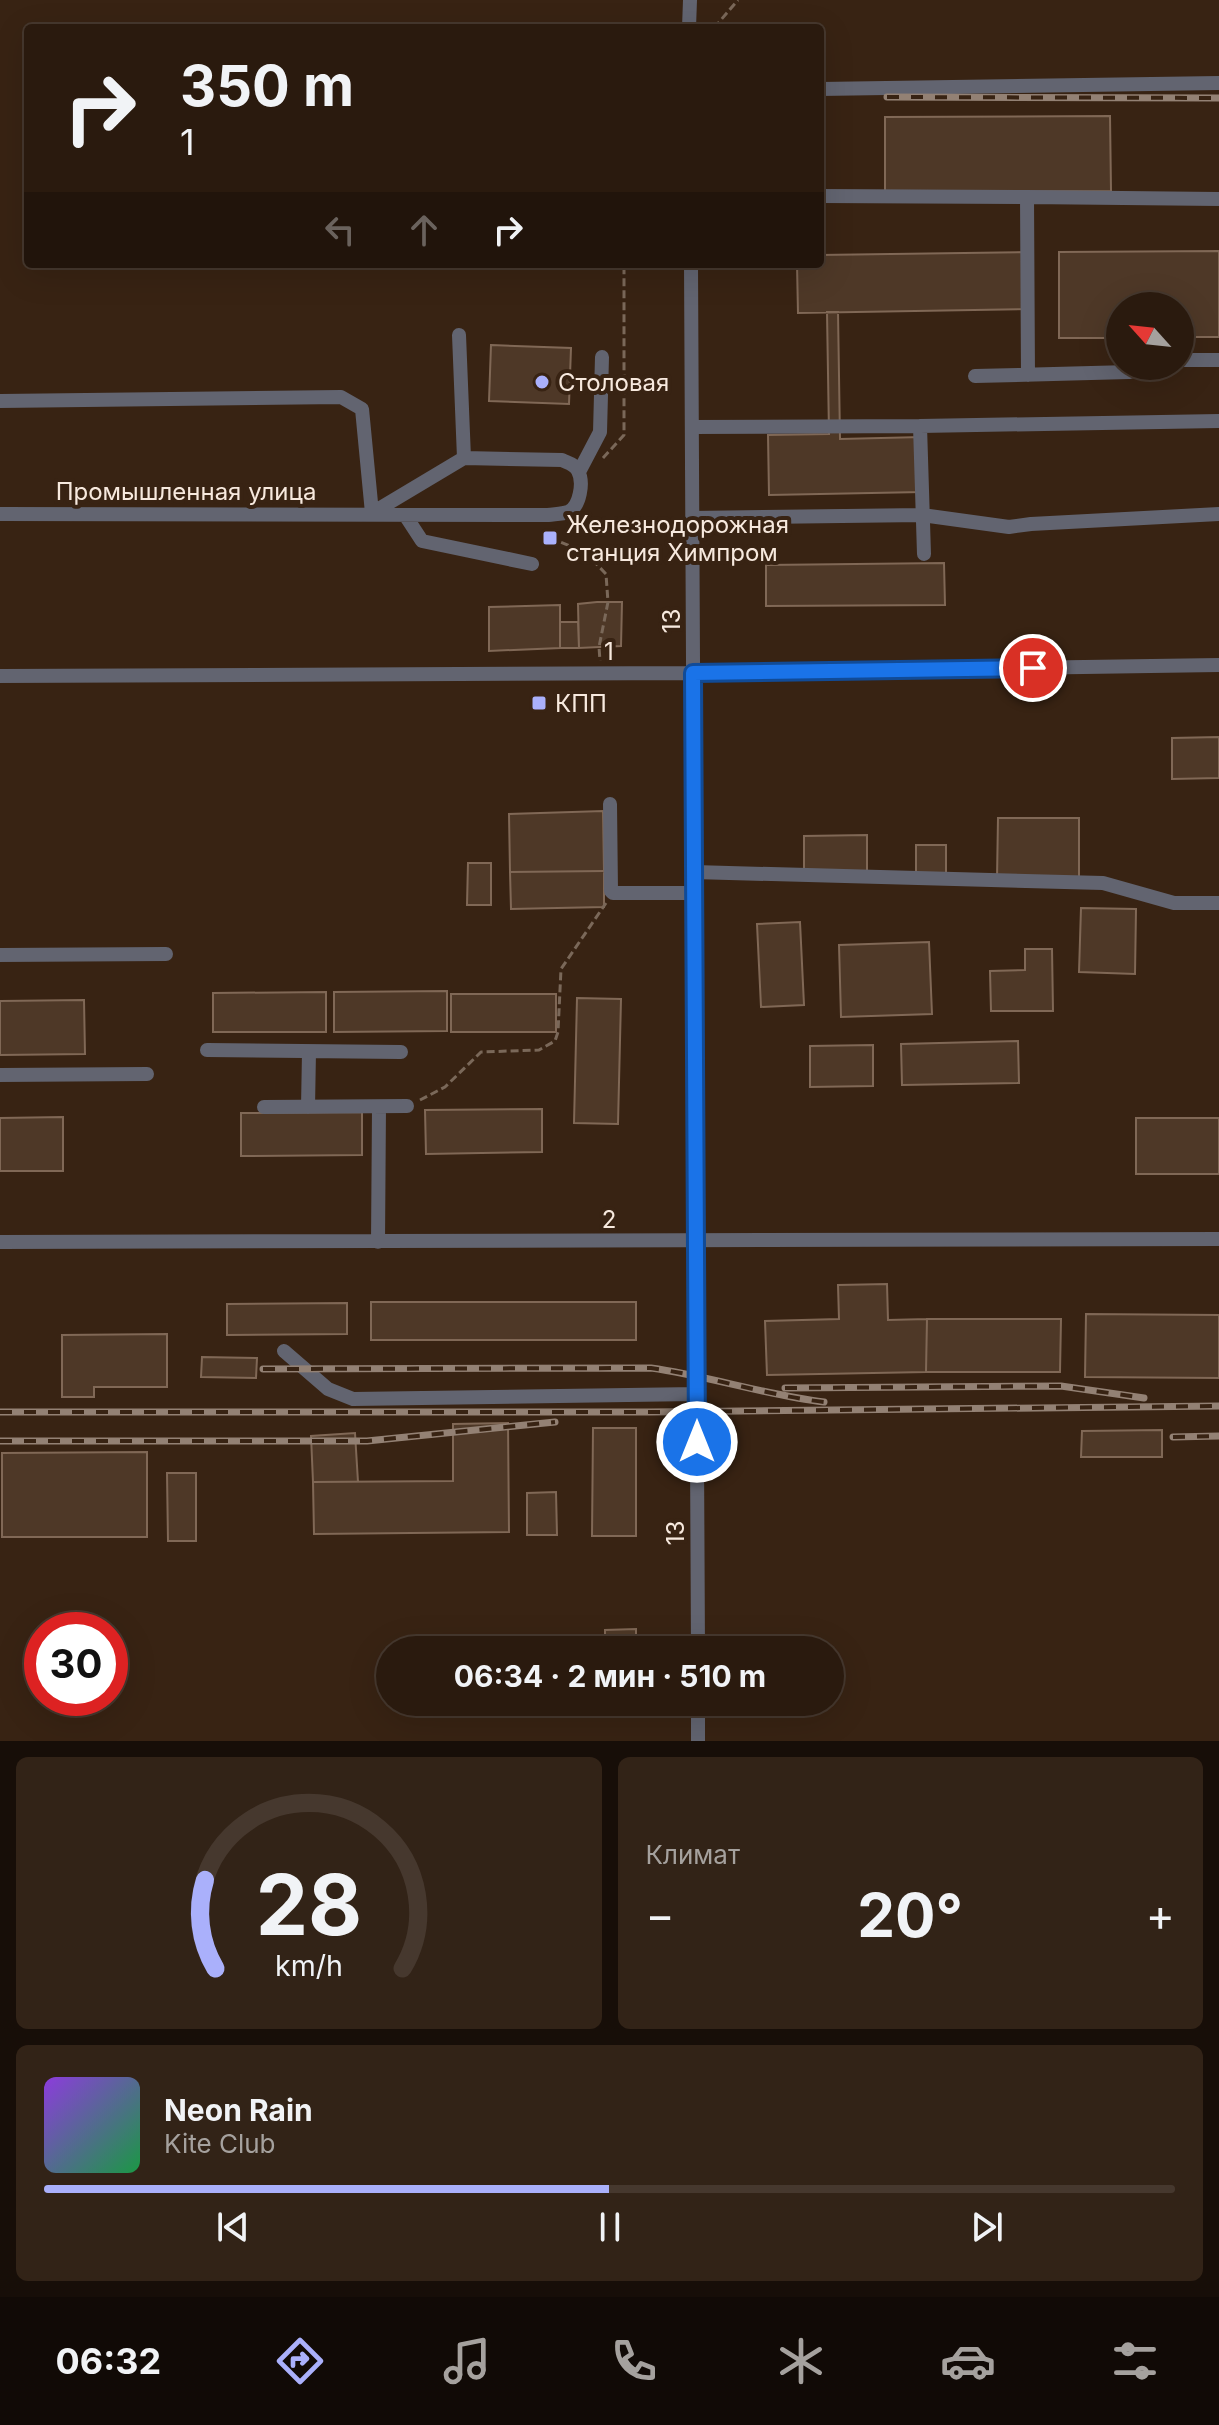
<!DOCTYPE html>
<html lang="ru">
<meta charset="utf-8">
<style>
body{margin:0;font-family:Inter,sans-serif;background:#322317;color:#f1f3f6;height:100vh;display:flex;flex-direction:column;font-size:30px;white-space:nowrap}
*{box-sizing:border-box;margin:0}
p{font-size:26px;color:#a5a19e}
.icon{flex:none;width:44px;height:44px;fill:none;stroke:currentColor;stroke-width:2;stroke-linecap:round;stroke-linejoin:round}
.map{position:relative;height:1741px;overflow:hidden}
.details{display:flex;flex-direction:column;gap:16px;padding:16px;background:#170e08;flex:1}
.details>*{flex:none}
.banner{position:absolute;left:24px;top:24px;width:800px;height:244px;border-radius:8px;box-shadow:0 8px 32px #0002,0 0 0 2px #46382e;background:#2a1a0e;color:#f1f3f6;overflow:hidden}
.needle{width:52px;rotate:297deg}
.controls{position:absolute;left:1106px;top:292px;display:grid;gap:16px}
.controls a{display:grid;place-items:center;width:88px;height:88px;border-radius:50%;background:#2a1a0e;box-shadow:0 8px 32px #0002,0 0 0 2px #46382e;font-size:40px}
.speed{position:absolute;left:24px;top:1612px;display:flex;gap:16px;font-size:40px;font-weight:700;text-align:center}
.speed>*{display:grid;place-content:center;width:104px;height:104px;border-radius:50%;background:#2a1a0e;box-shadow:0 8px 32px #0002,0 0 0 2px #46382e;line-height:1}
.speed .limit{border:12px solid #d22;background:#fff;color:#111}
.pin{position:absolute;display:grid;place-items:center;width:68px;height:68px;color:#fff;margin:-34px;border:4px solid #fff;border-radius:50%;box-shadow:0 2px 8px #0007}
.me{position:absolute;width:88px;margin:-44px;rotate:0deg;stroke-linejoin:round;filter:drop-shadow(0 0 6px #0008)}
.turn{display:flex;align-items:center;gap:28px;height:168px;padding:0 24px;font-size:36px}
.turn .icon{width:104px;height:104px;stroke-width:2.5}
.turn b{display:block;font-size:56px;line-height:68px}
.lanes{display:flex;align-items:center;height:76px;padding:0 24px;background:#0003;justify-content:center;gap:40px;direction:ltr}
.lanes .off{opacity:.35}
.big{font-size:60px;font-weight:700;line-height:1.1}
.details .card{flex:1;display:flex;flex-direction:column;justify-content:center;gap:12px;min-width:0;padding:0 28px;border-radius:12px;background:#322317}
.details .dial{align-items:center;gap:0}
.dial svg{height:208px;overflow:visible;fill:none;stroke:#46382e;stroke-width:7;stroke-linecap:round;text-anchor:middle}
.dial text{fill:#f1f3f6;stroke:none}
.song{display:flex;align-items:center;gap:24px}
.cover{width:96px;height:96px;border-radius:12px;background:linear-gradient(135deg,hsl(270 70% 55%),hsl(140 70% 35%))}
.played{height:8px;border-radius:4px;background:linear-gradient(90deg,#aab0fb 50%,#46382e 50%)}
.keys{display:flex;justify-content:space-around;direction:ltr}
.heat{display:flex;justify-content:space-between;align-items:center;font-size:44px;direction:ltr}
.details .tiles{flex:1;display:grid;gap:16px;grid-template-columns:1fr 1fr}
.card:last-child{grid-column:span 2}
.trip{position:absolute;left:376px;top:1636px;width:468px;height:80px;border-radius:40px;background:#2a1a0e;box-shadow:0 8px 32px #0002,0 0 0 2px #46382e;font-weight:700;line-height:80px;text-align:center}
.dock{display:flex;height:128px;justify-content:space-around;align-items:center;background:#110a06;color:#a5a19e}
.dock .icon{width:56px;height:56px}
.dock .selected{color:#aab0fb}
.dock b{font-size:36px;color:#f1f3f6}
.map>svg:first-child{display:block}
.building{fill:#4e3827;stroke:#806856;stroke-width:2}
.lines{fill:none;stroke-linecap:round;stroke-linejoin:round}
.path{stroke:#7a6859;stroke-width:3;stroke-dasharray:8 4;stroke-linecap:butt}
.minor{stroke:#626470;stroke-width:14}
.rail-casing{stroke:#938174;stroke-width:7}
.rail{stroke:#382313;stroke-width:4;stroke-dasharray:12;stroke-linecap:butt}
.route-casing{stroke:#114b97;stroke-width:20}
.route{stroke:#1a73e8;stroke-width:14}
.poi-dot{fill:#aab0fb;stroke:#382313;stroke-width:3}
.labels{text-anchor:middle;dominant-baseline:central;stroke-width:8;stroke-linejoin:round;paint-order:stroke}
.poi-label{font-size:24px;fill:#f7e9de;stroke:#382313;text-anchor:start}
.street-label{font-size:24px;fill:#f7e9de;stroke:#382313}
</style>
<div class="map">
<svg width="1219" height="1741" viewBox="0 0 1219 1741">
<rect width="100%" height="100%" fill="#382313"/>
<path class="building" d="M1110,116L1111,191L885,192V117Z
M1219,251V337H1180V306H1120V338H1059V252Z
M1028,252L1029,309L798,313L797,264H820V255Z
M827,312H838L840,439L922,437V492L769,495L768,435L829,434Z
M491,345L571,348L569,404L489,401Z
M944,563L945,605L766,606V565Z
M597,602H622L621,646L579,648L578,604Z
M560,605V648L489,651V607Z
M560,622H578L579,648H560Z
M1219,737V778L1172,779V738Z
M603,811L604,871L510,872L509,814Z
M998,818H1079V879H997Z
M867,835V876L804,877V836Z
M916,845H946V877H916Z
M468,863H491V905H467Z
M604,871V907L511,909L510,872Z
M1081,908L1136,909L1135,974L1079,972Z
M800,922L804,1005L761,1007L757,924Z
M929,942L932,1014L841,1017L839,945Z
M1025,949H1052L1053,1011H991L990,971L1025,970Z
M447,991V1031L334,1032V992Z
M326,992V1032H213V993Z
M451,994H556V1032H451Z
M577,998L621,999L618,1124L574,1123Z
M84,1000L85,1054L0,1055V1001Z
M1018,1041L1019,1083L902,1085L901,1044Z
M873,1045V1086L810,1087V1046Z
M542,1109V1152L426,1154L425,1110Z
M362,1112V1155L241,1156V1113Z
M63,1117V1171H0V1118Z
M1136,1118H1219V1174H1136Z
M887,1284L888,1320L927,1319L926,1372L767,1375L765,1321L839,1319L838,1285Z
M371,1302H636V1340H371Z
M347,1303V1334L227,1335V1304Z
M1086,1314L1219,1315V1378L1085,1377Z
M927,1319H1061L1060,1372H926Z
M167,1334V1387H94V1397H62V1335Z
M202,1357L257,1358L256,1378L201,1377Z
M508,1423L509,1532L314,1534L313,1482L453,1481V1424Z
M593,1428H636V1536H592Z
M1162,1430V1457H1081L1082,1431Z
M355,1433L358,1482H313L311,1436Z
M147,1452V1537H2V1453Z
M167,1473H196V1541H168Z
M556,1492L557,1535H527V1493Z
M636,1629V1644L605,1645V1630Z"/>
<g class="lines">
<path class="path" d="M714,28L738,0
M603,458L624,435V264
M550,538L585,552L606,574L608,602L599,647L600,661
M420,1100L445,1087L481,1052L539,1050L555,1041L558,1032L561,969L606,903"/>
<path class="minor" d="M689,28L690,0
M820,89L1219,83
M820,196L1027,197
M691,264L698,1650
M459,335L464,458
M1180,360H1219
M1028,375L1027,197L1219,199
M975,376L1129,372L1150,366
M0,401L341,397L362,409L372,513
M920,426L1219,421
M692,427L920,426L924,554
M579,472L600,432L602,357
M0,514L548,515C554,514 562,514 568,512C580,507 584,482 578,471C575,464 568,463 562,460L464,458L372,513
M405,515L422,541L532,564
M692,518L922,515L1009,527L1031,524L1219,514
M0,676L693,673L1219,665
M610,804L611,891L613,893H694
M694,872L1103,883L1174,903H1219
M0,955L166,954
M207,1050L401,1052
M0,1075L147,1074
M264,1107L407,1106
M308,1107L309,1052
M0,1242L1219,1239
M378,1242L379,1107
M284,1351L328,1389L353,1399L696,1394
M698,1702V1741"/>
<defs>
<path id="rail" d="M887,97L1219,98
M263,1369L651,1368C709,1376 765,1395 824,1402
M785,1388L1061,1386L1144,1398
M0,1412H650L1219,1406
M1173,1437L1219,1436
M0,1441H367L555,1422"/>
</defs>
<use href="#rail" class="rail-casing"/>
<use href="#rail" class="rail"/>
</g>
<g class="lines">
<defs>
<path id="route" d="M697,1442L693,673L1033,668"/>
</defs>
<use href="#route" class="route-casing"/>
<use href="#route" class="route"/>
</g>
<g class="poi-dot">
<circle cx="542" cy="382" r="8"/>
<rect x="542" y="530" width="16" height="16" rx="4"/>
<rect x="531" y="695" width="16" height="16" rx="4"/>
</g>
<g class="labels">
<g class="poi-label">
<text x="558" y="382">Столовая</text>
<text x="566" y="524">Железнодорожная<tspan x="566" dy="28">станция Химпром</tspan></text>
<text x="555" y="703">КПП</text>
</g>
<g class="street-label">
<text x="186" y="491">Промышленная улица</text>
<text transform="translate(671 621) rotate(-90)">13</text>
<text x="609" y="651">1</text>
<text x="609" y="1219">2</text>
<text transform="translate(675 1533) rotate(-90)">13</text>
</g>
</g>
</svg>
<div class="controls">
<a><svg class="needle" viewBox="-14 -14 28 28"><path d="M0-13l5 13h-10z" fill="#e53935"/><path d="M0 13l5-13h-10z" fill="#a5a19e"/></svg></a>
</div>
<div class="speed"><div class="limit">30</div></div>
<div class="pin" style="left:1033px;top:668px;background:#d93025"><svg class="icon" aria-label="arrive" viewBox="0 0 24 24"><path d="M6 21V4h12l-3 4 3 4H6"/></svg></div>
<svg class="me" style="left:697px;top:1442px" viewBox="-20 -20 40 40"><circle r="17" fill="#1a73e8" stroke="#fff" stroke-width="3"/><path d="M0-11L8 9 0 5-8 9z" fill="#fff"/></svg>
<div class="trip">06:34 · 2 мин · 510 m</div>
<div class="banner">
<div class="turn"><svg class="icon" aria-label="right" viewBox="0 0 24 24"><path d="M7 20v-9h11M14 6l5 5-5 5"/></svg><div><b>350 m</b>1</div></div>
<div class="lanes"><svg class="icon off" aria-label="left" viewBox="0 0 24 24"><path d="M17 20v-9H6M10 6l-5 5 5 5"/></svg><svg class="icon off" aria-label="ahead" viewBox="0 0 24 24"><path d="M12 20V5M6 11l6-6 6 6"/></svg><svg class="icon" aria-label="right" viewBox="0 0 24 24"><path d="M7 20v-9h11M14 6l5 5-5 5"/></svg></div>
</div>
</div>
<section class="details">
<div class="tiles">
<div class="card dial"><svg viewBox="0 0 100 80">
<path d="M14 69A42 42 0 1 1 86 69"/>
<path d="M14 69A42 42 0 0 1 10 35" stroke="#aab0fb"/>
<text x="50" y="56" font-size="32" font-weight="700">28</text>
<text x="50" y="72" font-size="11">km/h</text>
</svg></div>
<div class="card"><p>Климат</p>
<div class="heat"><a>−</a><b class="big">20°</b><a>+</a></div>
</div>
<div class="card">
<div class="song"><i class="cover"></i><div><b>Neon Rain</b><p>Kite Club</p></div></div>
<div class="played"></div>
<div class="keys"><svg class="icon" aria-label="previous" viewBox="0 0 24 24"><path d="M18 5L8 12l10 7zM5 5v14"/></svg><svg class="icon" aria-label="pause" viewBox="0 0 24 24"><path d="M8 5v14M16 5v14"/></svg><svg class="icon" aria-label="next" viewBox="0 0 24 24"><path d="M6 5l10 7-10 7zM19 5v14"/></svg></div>
</div>
</div>
</section>
<nav class="dock">
<b>06:32</b>
<svg class="icon selected" aria-label="directions" viewBox="0 0 24 24"><path d="M12 3l9 9-9 9-9-9zM9 14v-3h6M13 9l2 2-2 2"/></svg>
<svg class="icon" aria-label="music" viewBox="0 0 24 24"><path d="M9 18V5l10-2v13"/><circle cx="6" cy="18" r="3"/><circle cx="16" cy="16" r="3"/></svg>
<svg class="icon" aria-label="phone" viewBox="0 0 24 24"><path d="M5 4h4l2 5-3 2q2 4 5 5l2-3 5 2v4C11 20 4 13 5 4z"/></svg>
<svg class="icon" aria-label="climate" viewBox="0 0 24 24"><path d="M12 3v18M4 7l16 10M4 17L20 7"/></svg>
<svg class="icon" aria-label="car" viewBox="0 0 24 24"><path d="M5 17H2v-5l4-1 3-4h7l3 4 3 1v5h-3M9 17h6M6 11h13"/><circle cx="7" cy="17" r="2"/><circle cx="17" cy="17" r="2"/></svg>
<svg class="icon" aria-label="filters" viewBox="0 0 24 24"><path d="M4 7h16M4 17h16"/><circle cx="9" cy="7" r="2"/><circle cx="15" cy="17" r="2"/></svg>
</nav>
